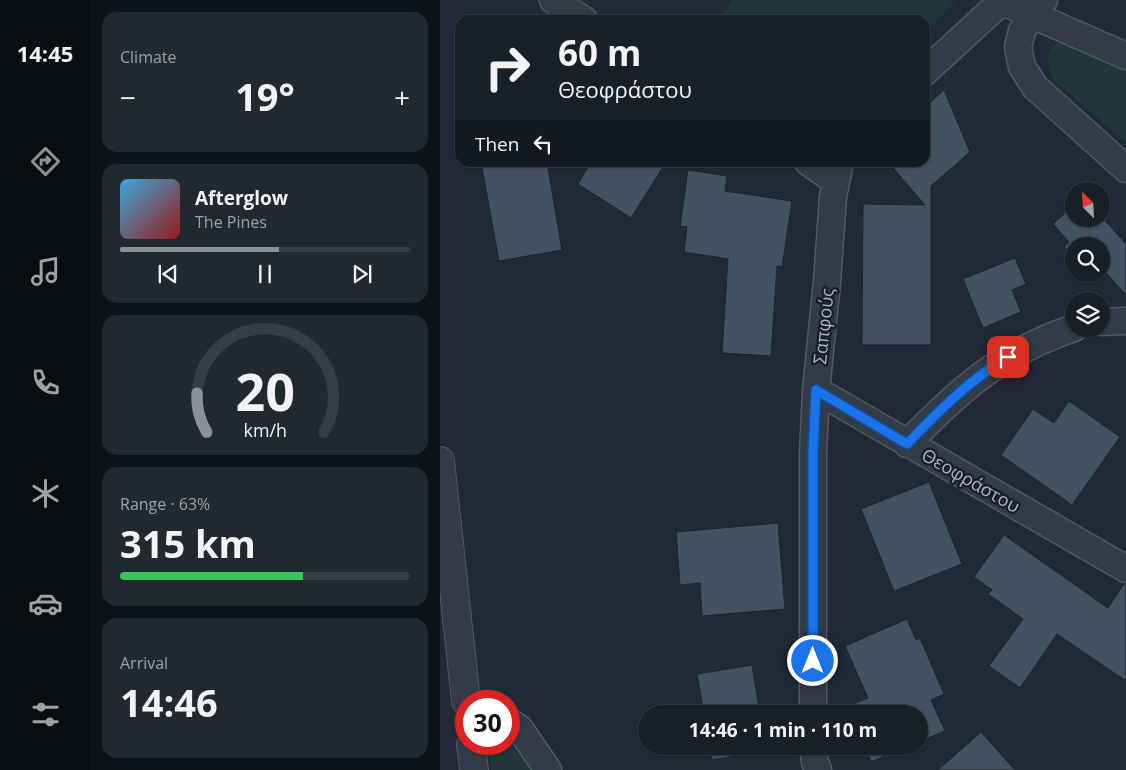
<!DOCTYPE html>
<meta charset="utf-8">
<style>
body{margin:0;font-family:"Open Sans",sans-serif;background:#202830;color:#f1f3f6;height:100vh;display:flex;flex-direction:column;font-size:19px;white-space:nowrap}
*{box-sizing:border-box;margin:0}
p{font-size:16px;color:#9ea3a8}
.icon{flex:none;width:28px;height:28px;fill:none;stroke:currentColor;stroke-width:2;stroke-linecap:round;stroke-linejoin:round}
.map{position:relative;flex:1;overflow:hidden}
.sheet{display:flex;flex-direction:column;gap:12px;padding:12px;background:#0d1216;width:350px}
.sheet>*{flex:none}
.top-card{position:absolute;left:15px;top:15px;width:475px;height:152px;border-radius:15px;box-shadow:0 1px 4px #0004,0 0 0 1px #363e45;background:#172028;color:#f1f3f6;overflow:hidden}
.needle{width:32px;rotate:336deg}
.fabs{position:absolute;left:625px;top:182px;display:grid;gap:10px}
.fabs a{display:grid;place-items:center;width:45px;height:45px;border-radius:50%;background:#172028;box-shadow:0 1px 4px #0004,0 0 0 1px #363e45;font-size:25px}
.speed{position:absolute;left:15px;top:690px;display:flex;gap:10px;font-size:25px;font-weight:700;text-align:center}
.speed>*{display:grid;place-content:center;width:65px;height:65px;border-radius:50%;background:#172028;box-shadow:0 1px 4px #0004,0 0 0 1px #363e45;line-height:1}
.speed .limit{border:8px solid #d22;background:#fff;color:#111}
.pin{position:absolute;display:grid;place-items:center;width:42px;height:42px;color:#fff;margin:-21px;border-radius:10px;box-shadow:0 2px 8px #0006}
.me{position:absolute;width:55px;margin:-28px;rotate:0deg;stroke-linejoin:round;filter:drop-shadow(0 0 4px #0008)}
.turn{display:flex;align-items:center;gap:18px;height:105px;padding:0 20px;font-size:22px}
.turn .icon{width:65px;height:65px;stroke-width:2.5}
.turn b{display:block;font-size:35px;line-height:42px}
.then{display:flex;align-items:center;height:48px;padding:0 20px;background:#0003;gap:10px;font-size:19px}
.big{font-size:38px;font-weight:700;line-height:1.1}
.sheet .card{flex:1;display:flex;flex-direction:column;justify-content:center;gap:8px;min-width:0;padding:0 18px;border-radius:15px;background:#202830}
.sheet .dial{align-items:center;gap:0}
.dial svg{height:130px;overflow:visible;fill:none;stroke:#363e45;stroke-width:7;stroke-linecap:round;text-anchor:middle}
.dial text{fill:#f1f3f6;stroke:none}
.song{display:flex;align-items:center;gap:15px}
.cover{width:60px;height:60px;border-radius:8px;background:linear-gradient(135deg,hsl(200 70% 55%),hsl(0 70% 35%))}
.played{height:5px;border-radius:2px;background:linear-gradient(90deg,#8c9099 55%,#363e45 55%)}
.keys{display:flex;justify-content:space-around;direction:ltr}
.heat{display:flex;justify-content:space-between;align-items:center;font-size:28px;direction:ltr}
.charge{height:8px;border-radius:4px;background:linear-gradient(90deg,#34c759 63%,#363e45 0)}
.trip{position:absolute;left:198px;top:705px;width:290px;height:50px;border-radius:25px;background:#172028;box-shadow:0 1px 4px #0004,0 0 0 1px #363e45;font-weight:700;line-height:50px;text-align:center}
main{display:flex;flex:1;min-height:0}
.tabs{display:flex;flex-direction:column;width:90px;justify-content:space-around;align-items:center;background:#090d10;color:#9ea3a8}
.tabs .icon{width:35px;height:35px}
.tabs .current{color:#8c9099}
.tabs b{font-size:22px;color:#f1f3f6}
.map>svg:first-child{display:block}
.green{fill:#213637}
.building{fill:#445160;stroke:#1a232d}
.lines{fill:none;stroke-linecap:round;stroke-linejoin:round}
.minor-casing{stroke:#505965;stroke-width:29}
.tertiary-casing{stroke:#505965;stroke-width:30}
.minor{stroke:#323c46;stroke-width:26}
.tertiary{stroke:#323c46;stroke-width:28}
.route-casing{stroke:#114b97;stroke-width:12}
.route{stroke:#1a73e8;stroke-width:9}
.labels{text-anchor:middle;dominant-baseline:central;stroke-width:5;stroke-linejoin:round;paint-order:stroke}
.street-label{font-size:18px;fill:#acb6c4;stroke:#18212b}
</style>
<main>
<nav class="tabs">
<b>14:45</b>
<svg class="icon current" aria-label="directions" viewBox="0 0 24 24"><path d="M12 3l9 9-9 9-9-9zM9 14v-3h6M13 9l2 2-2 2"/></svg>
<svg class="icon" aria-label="music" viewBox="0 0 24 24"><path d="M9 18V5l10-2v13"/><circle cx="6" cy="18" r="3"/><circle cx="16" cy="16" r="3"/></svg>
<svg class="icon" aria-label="phone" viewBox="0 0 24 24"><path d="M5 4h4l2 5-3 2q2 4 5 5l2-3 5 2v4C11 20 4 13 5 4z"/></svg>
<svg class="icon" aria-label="climate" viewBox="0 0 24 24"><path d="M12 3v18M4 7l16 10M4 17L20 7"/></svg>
<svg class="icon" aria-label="car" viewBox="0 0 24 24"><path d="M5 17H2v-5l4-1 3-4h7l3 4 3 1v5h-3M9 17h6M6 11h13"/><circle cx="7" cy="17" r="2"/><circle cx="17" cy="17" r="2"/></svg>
<svg class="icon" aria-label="filters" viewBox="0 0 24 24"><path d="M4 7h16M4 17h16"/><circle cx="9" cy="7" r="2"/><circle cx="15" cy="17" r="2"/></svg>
</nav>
<section class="sheet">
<div class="card"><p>Climate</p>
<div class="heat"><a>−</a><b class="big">19°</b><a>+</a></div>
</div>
<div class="card">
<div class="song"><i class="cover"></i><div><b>Afterglow</b><p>The Pines</p></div></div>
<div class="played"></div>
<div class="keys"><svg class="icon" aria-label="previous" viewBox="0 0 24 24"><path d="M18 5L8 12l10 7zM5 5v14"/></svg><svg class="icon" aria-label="pause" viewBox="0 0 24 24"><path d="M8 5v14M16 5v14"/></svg><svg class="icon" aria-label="next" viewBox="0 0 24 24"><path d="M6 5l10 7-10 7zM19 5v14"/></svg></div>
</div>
<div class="card dial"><svg viewBox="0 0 100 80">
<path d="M14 69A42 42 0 1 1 86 69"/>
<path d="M14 69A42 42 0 0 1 8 45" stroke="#8c9099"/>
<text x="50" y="56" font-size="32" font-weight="700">20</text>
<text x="50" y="72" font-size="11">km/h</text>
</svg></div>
<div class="card"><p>Range · 63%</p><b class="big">315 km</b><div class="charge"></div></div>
<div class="card"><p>Arrival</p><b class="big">14:46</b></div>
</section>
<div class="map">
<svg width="686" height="770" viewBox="0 0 686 770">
<rect width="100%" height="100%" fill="#1f2a36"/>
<path class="green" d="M292,0H510L515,2L485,33V20H279Z
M620,42L686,70V142L613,80L607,58L611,48Z
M48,744C77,744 76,748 91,770H51Z"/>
<path class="building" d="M504,90L530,152L491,186V345H422L423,204L485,205L448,162H485V107Z
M41,162H107L122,250L59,261Z
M151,162H226L191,218L138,184Z
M248,170L287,176L285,191L352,201L342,267L337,266L331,356L282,353L288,259L244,252L247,227L240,226Z
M634,205V219H661V216L686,244V295L661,267V246H634V258L624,247L629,242L613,224Z
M575,258L586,284L572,290L581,312L543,328L523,279Z
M629,401L680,437L632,505L561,455L593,409L614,423Z
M489,482L522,564L454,591L421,509Z
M338,523L345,609L262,616L260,583L240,585L236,532Z
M564,535L668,608L684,584H686V681L617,634L580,688L549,666L583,619L548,594L552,590L534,577Z
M467,619L476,640L480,638L504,694L491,700L505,731L479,742V714H411L408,706L428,698L405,646Z
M312,665L320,714H264L257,674Z
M541,732L575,770H498Z
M269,746H325L326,751L272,760Z
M425,746H468L431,762Z"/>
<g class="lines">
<defs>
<path id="minor" d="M113,0L144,20
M558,0L686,56
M604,0L592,15L582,31L578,47L582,67L595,87L686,169
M485,72L561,2
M368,162L396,182
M661,322L686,321
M376,390L686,569
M467,444C520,389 560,353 634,328
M373,714V453L376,390L387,282L393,197L400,162
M69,721L80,729L108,770
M373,746L375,762L378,770"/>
<path id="tertiary" d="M0,461L26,701
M31,744L34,770"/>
</defs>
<use href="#minor" class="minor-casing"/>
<use href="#tertiary" class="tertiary-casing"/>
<use href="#minor" class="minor"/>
<use href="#tertiary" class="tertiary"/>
</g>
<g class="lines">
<defs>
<path id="route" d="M373,661V453L376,390L467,444C498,412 529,380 568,357"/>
</defs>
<use href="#route" class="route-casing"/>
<use href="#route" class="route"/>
</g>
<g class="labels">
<g class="street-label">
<text transform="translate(383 326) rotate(-84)">Σαπφούς</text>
<text transform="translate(531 480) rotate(30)">Θεοφράστου</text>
</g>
</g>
</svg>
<div class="fabs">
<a><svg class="needle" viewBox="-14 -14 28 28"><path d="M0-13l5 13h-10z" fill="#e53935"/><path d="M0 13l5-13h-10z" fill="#9ea3a8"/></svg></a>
<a><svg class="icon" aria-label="search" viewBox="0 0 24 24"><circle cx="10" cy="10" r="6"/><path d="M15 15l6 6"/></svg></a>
<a><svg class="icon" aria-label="layers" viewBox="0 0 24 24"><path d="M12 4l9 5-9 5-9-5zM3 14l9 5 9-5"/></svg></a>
</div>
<div class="speed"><div class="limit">30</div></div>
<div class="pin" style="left:568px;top:357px;background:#d93025"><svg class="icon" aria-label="arrive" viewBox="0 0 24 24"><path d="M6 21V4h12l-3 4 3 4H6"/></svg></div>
<svg class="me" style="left:373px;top:661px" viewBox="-20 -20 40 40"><circle r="17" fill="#1a73e8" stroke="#fff" stroke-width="3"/><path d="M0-11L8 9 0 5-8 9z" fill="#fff"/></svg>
<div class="trip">14:46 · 1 min · 110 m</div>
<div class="top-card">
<div class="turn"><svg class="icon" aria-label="right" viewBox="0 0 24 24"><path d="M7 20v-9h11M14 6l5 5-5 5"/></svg><div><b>60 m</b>Θεοφράστου</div></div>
<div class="then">Then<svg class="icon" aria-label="left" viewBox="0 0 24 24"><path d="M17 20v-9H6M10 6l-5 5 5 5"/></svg></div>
</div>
</div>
</main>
